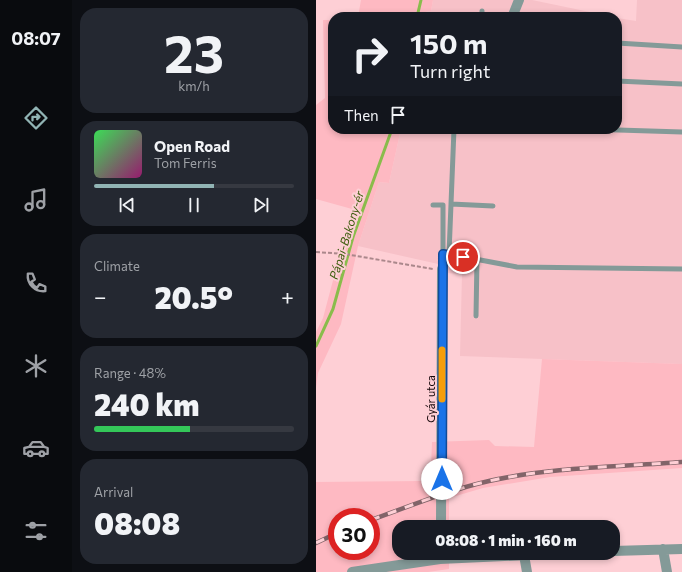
<!DOCTYPE html>
<meta charset="utf-8">
<style>
body{margin:0;font-family:Commissioner,sans-serif;background:#242831;color:#f1f3f6;height:100vh;display:flex;flex-direction:column;font-size:15px;white-space:nowrap}
*{box-sizing:border-box;margin:0}
p{font-size:13px;color:#9ea1a6}
.icon{flex:none;width:22px;height:22px;fill:none;stroke:currentColor;stroke-width:2;stroke-linecap:round;stroke-linejoin:round}
.map{position:relative;flex:1;overflow:hidden}
.sheet{display:flex;flex-direction:column;gap:8px;padding:8px;background:#0d0f14;width:244px}
.sheet>*{flex:none}
.banner{position:absolute;left:12px;top:12px;width:294px;height:122px;border-radius:16px;box-shadow:0 2px 6px #0003;background:#171b24;color:#f1f3f6;overflow:hidden}
.speed{position:absolute;left:12px;top:508px;display:flex;gap:8px;font-size:20px;font-weight:700;text-align:center}
.speed>*{display:grid;place-content:center;width:52px;height:52px;border-radius:50%;background:#171b24;box-shadow:0 2px 6px #0003;line-height:1}
.speed .limit{border:6px solid #d22;background:#fff;color:#111}
.pin{position:absolute;display:grid;place-items:center;width:34px;height:34px;color:#fff;margin:-17px;border:2px solid #fff;border-radius:50%;box-shadow:0 1px 4px #0007}
.me{position:absolute;width:44px;margin:-22px;rotate:0deg;stroke-linejoin:round;filter:drop-shadow(0 0 3px #0008)}
.turn{display:flex;align-items:center;gap:14px;height:84px;padding:0 16px;font-size:18px}
.turn .icon{width:52px;height:52px;stroke-width:2.5}
.turn b{display:block;font-size:28px;line-height:34px}
.then{display:flex;align-items:center;height:38px;padding:0 16px;background:#0003;gap:8px;font-size:15px}
.big{font-size:30px;font-weight:800;line-height:1.1}
.sheet .tile{flex:1;display:flex;flex-direction:column;justify-content:center;gap:6px;min-width:0;padding:0 14px;border-radius:16px;background:#242831}
.sheet .dial{align-items:center;gap:0}
.dial b{font-size:52px;line-height:1}
.song{display:flex;align-items:center;gap:12px}
.cover{width:48px;height:48px;border-radius:6px;background:linear-gradient(135deg,hsl(130 70% 55%),hsl(320 70% 35%))}
.played{height:4px;border-radius:2px;background:linear-gradient(90deg,#91b4b4 60%,#363941 60%)}
.keys{display:flex;justify-content:space-around;direction:ltr}
.heat{display:flex;justify-content:space-between;align-items:center;font-size:22px;direction:ltr}
.charge{height:6px;border-radius:3px;background:linear-gradient(90deg,#34c759 48%,#363941 0)}
.trip{position:absolute;left:76px;top:520px;width:228px;height:40px;border-radius:16px;background:#171b24;box-shadow:0 2px 6px #0003;font-weight:800;line-height:40px;text-align:center}
main{display:flex;flex:1;min-height:0}
.dock{display:flex;flex-direction:column;width:72px;justify-content:space-around;align-items:center;background:#090b0e;color:#9ea1a6}
.dock .icon{width:28px;height:28px}
.dock .on{color:#91b4b4}
.dock b{font-size:18px;color:#f1f3f6}
.map>svg:first-child{display:block}
.built{fill:#f7c1c8}
.green{fill:#feb9c2;fill-rule:evenodd}
.lines{fill:none;stroke-linecap:round;stroke-linejoin:round}
.stream{stroke:#8abc4b;stroke-width:3}
.path{stroke:#aa878b;stroke-width:2;stroke-dasharray:4 2;stroke-linecap:butt}
.lane{stroke:#849a98;stroke-width:5}
.street{stroke:#849a98;stroke-width:10}
.rail-casing{stroke:#826469;stroke-width:4.5}
.rail{stroke:#fecfd5;stroke-width:3;stroke-dasharray:9;stroke-linecap:butt}
.route-casing{stroke:#114b97;stroke-width:10}
.route{stroke:#1a73e8;stroke-width:7}
.slow{stroke:#f59e0b;stroke-width:7}
.labels{text-anchor:middle;dominant-baseline:central;stroke-width:4;stroke-linejoin:round;paint-order:stroke}
.street-label{font-size:11px;fill:#16070a;stroke:#fecfd5}
.water-label{font-size:12px;font-style:italic;fill:#3d5d0d;stroke:#fecfd5}
</style>
<main>
<nav class="dock">
<b>08:07</b>
<svg class="icon on" aria-label="directions" viewBox="0 0 24 24"><path d="M12 3l9 9-9 9-9-9zM9 14v-3h6M13 9l2 2-2 2"/></svg>
<svg class="icon" aria-label="music" viewBox="0 0 24 24"><path d="M9 18V5l10-2v13"/><circle cx="6" cy="18" r="3"/><circle cx="16" cy="16" r="3"/></svg>
<svg class="icon" aria-label="phone" viewBox="0 0 24 24"><path d="M5 4h4l2 5-3 2q2 4 5 5l2-3 5 2v4C11 20 4 13 5 4z"/></svg>
<svg class="icon" aria-label="climate" viewBox="0 0 24 24"><path d="M12 3v18M4 7l16 10M4 17L20 7"/></svg>
<svg class="icon" aria-label="car" viewBox="0 0 24 24"><path d="M5 17H2v-5l4-1 3-4h7l3 4 3 1v5h-3M9 17h6M6 11h13"/><circle cx="7" cy="17" r="2"/><circle cx="17" cy="17" r="2"/></svg>
<svg class="icon" aria-label="filters" viewBox="0 0 24 24"><path d="M4 7h16M4 17h16"/><circle cx="9" cy="7" r="2"/><circle cx="15" cy="17" r="2"/></svg>
</nav>
<section class="sheet">
<div class="tile dial"><b>23</b><p>km/h</p></div>
<div class="tile">
<div class="song"><i class="cover"></i><div><b>Open Road</b><p>Tom Ferris</p></div></div>
<div class="played"></div>
<div class="keys"><svg class="icon" aria-label="previous" viewBox="0 0 24 24"><path d="M18 5L8 12l10 7zM5 5v14"/></svg><svg class="icon" aria-label="pause" viewBox="0 0 24 24"><path d="M8 5v14M16 5v14"/></svg><svg class="icon" aria-label="next" viewBox="0 0 24 24"><path d="M6 5l10 7-10 7zM19 5v14"/></svg></div>
</div>
<div class="tile"><p>Climate</p>
<div class="heat"><a>−</a><b class="big">20.5°</b><a>+</a></div>
</div>
<div class="tile"><p>Range · 48%</p><b class="big">240 km</b><div class="charge"></div></div>
<div class="tile"><p>Arrival</p><b class="big">08:08</b></div>
</section>
<div class="map">
<svg width="366" height="572" viewBox="0 0 366 572">
<rect width="100%" height="100%" fill="#fecfd5"/>
<path class="built" d="M117,0H216L298,17H109L111,11H115Z
M321,0H366V364L144,356L146,274L130,273L131,266L42,246L63,182L73,183L85,129H301V18L320,21Z"/>
<path class="green" d="M45,0H117L115,11H111L109,17H42Z
M7,20H17V129H85L73,183L63,182L42,246L25,324L2,373L0,388V332L7,318L36,209L0,199V105L9,98Z
M226,359L366,364V468L234,477L167,488L133,498V527H83V553H133V569L112,572H0V482L107,481L115,468L116,442L173,440L179,446L218,447ZM21,517H55V551H21Z"/>
<g class="lines">
<path class="stream" d="M101,17L105,0
M0,346L17,309L37,237L76,129"/>
<path class="path" d="M0,252L29,254L117,269"/>
<path class="lane" d="M166,17V11
M301,43L366,47
M301,81L366,84
M270,129L366,132
M135,204L177,206
M117,205H127V254
M133,254L201,267L366,269
M126,269L127,254H133L138,129
M160,316L161,259"/>
<path class="street" d="M197,15L203,0
M125,527L126,269
M347,549L351,572
M297,551L366,549
M208,555L211,572
M36,572L124,559L257,553"/>
<defs>
<path id="rail" d="M55,520C94,506 133,490 173,481C236,467 302,467 366,462
M0,543L21,533"/>
</defs>
<use href="#rail" class="rail-casing"/>
<use href="#rail" class="rail"/>
</g>
<g class="lines">
<defs>
<path id="route" d="M126,479L127,254L147,257"/>
</defs>
<use href="#route" class="route-casing"/>
<use href="#route" class="route"/>
<path class="slow" d="M126,399V350"/>
</g>
<g class="labels">
<g class="street-label">
<text transform="translate(114 399) rotate(-90)">Gyár utca</text>
</g>
<g class="water-label">
<text transform="translate(30 235) rotate(-73)">Pápai-Bakony-ér</text>
</g>
</g>
</svg>
<div class="speed"><div class="limit">30</div></div>
<div class="pin" style="left:147px;top:257px;background:#d93025"><svg class="icon" aria-label="arrive" viewBox="0 0 24 24"><path d="M6 21V4h12l-3 4 3 4H6"/></svg></div>
<svg class="me" style="left:126px;top:479px" viewBox="-20 -20 40 40"><circle r="19" fill="#fff"/><path d="M0-13L10 11 0 6-10 11z" fill="#1a73e8"/></svg>
<div class="trip">08:08 · 1 min · 160 m</div>
<div class="banner">
<div class="turn"><svg class="icon" aria-label="right" viewBox="0 0 24 24"><path d="M7 20v-9h11M14 6l5 5-5 5"/></svg><div><b>150 m</b>Turn right</div></div>
<div class="then">Then<svg class="icon" aria-label="arrive" viewBox="0 0 24 24"><path d="M6 21V4h12l-3 4 3 4H6"/></svg></div>
</div>
</div>
</main>
